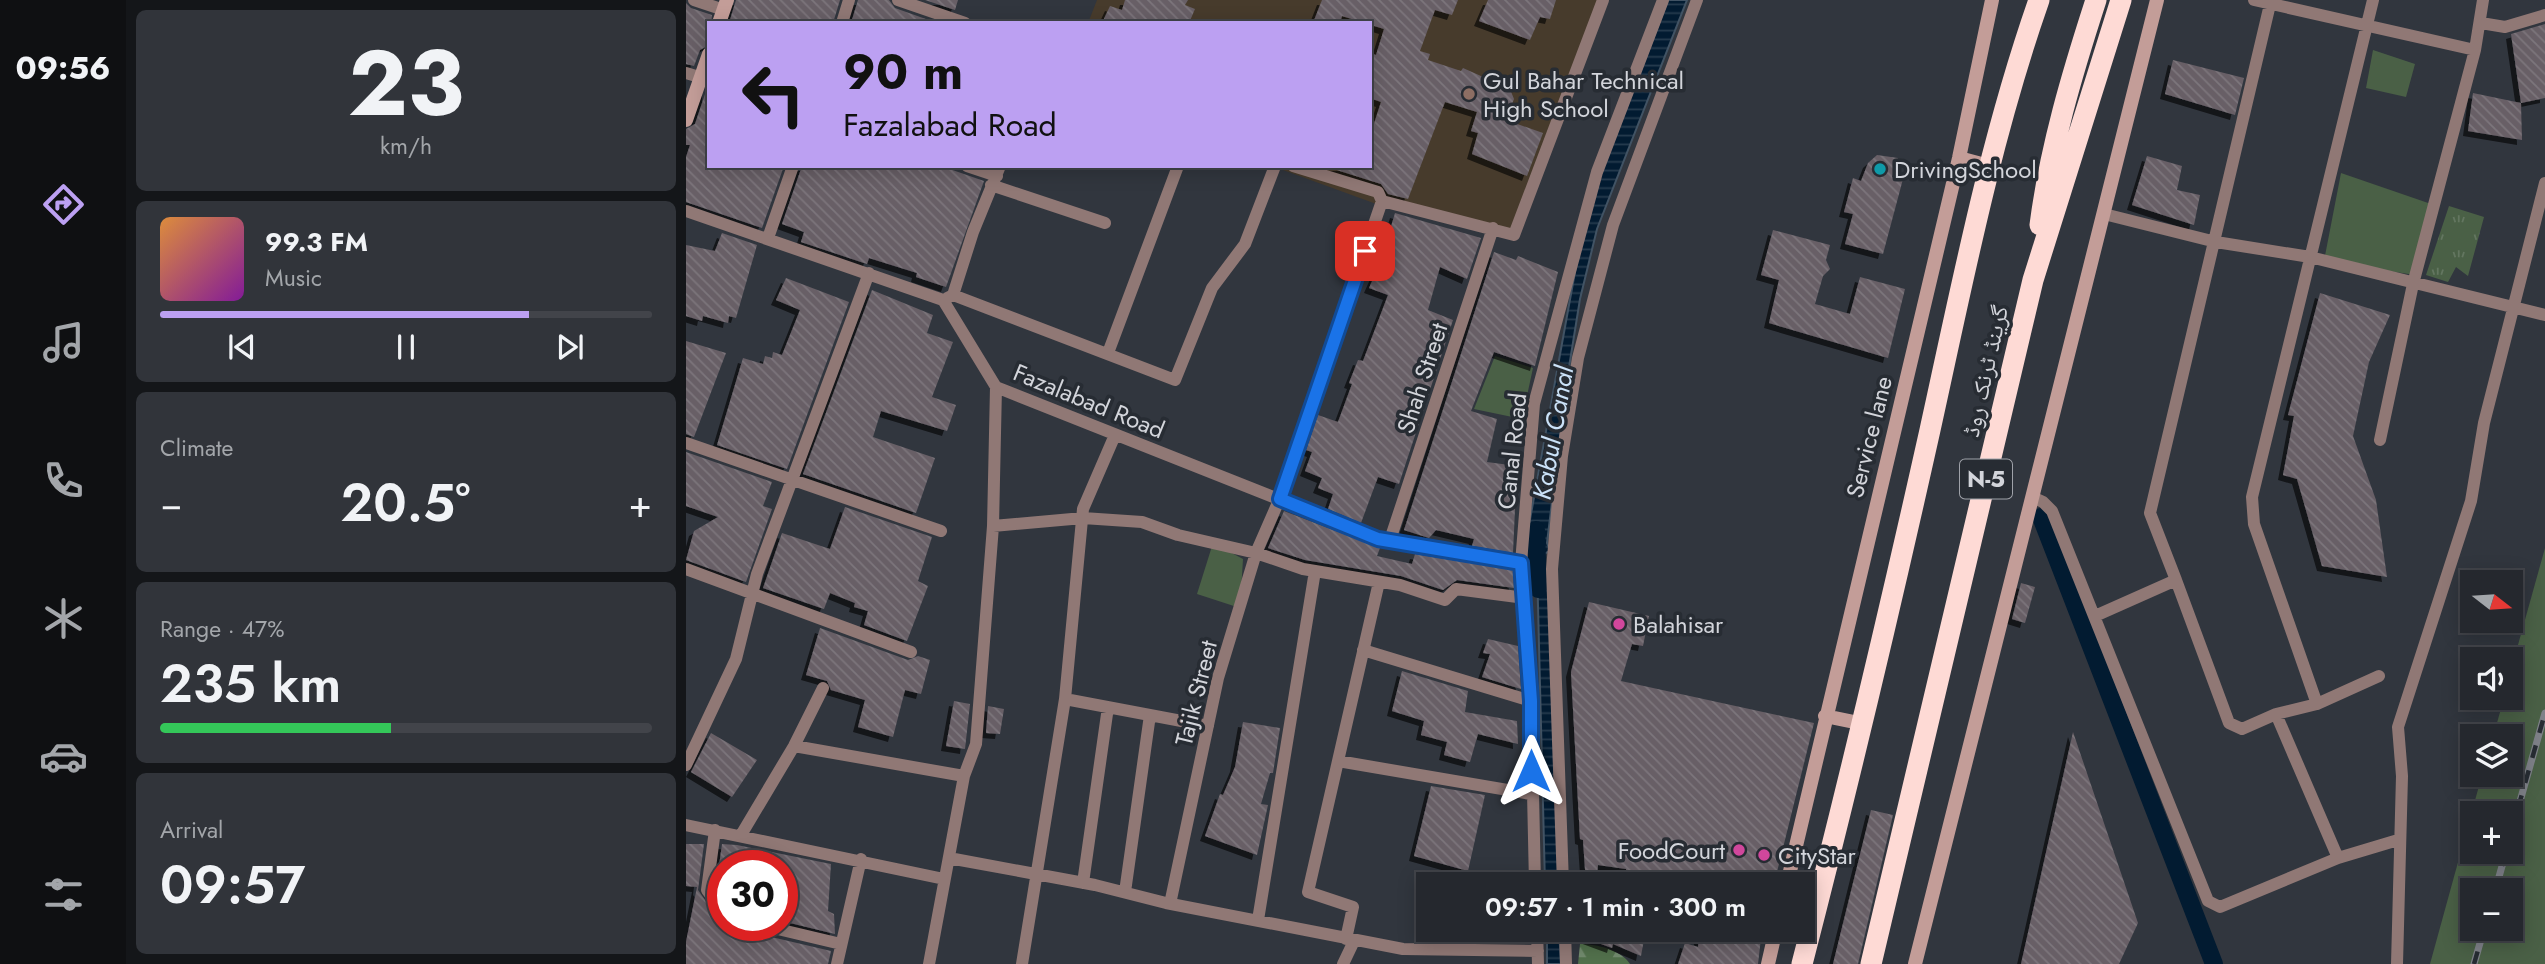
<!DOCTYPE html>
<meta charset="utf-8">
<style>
body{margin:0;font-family:Jost,"Noto Naskh Arabic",sans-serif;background:#31343a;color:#f1f3f6;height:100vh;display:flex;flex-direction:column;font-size:26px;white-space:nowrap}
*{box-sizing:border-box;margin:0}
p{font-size:23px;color:#a3a6aa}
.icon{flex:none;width:38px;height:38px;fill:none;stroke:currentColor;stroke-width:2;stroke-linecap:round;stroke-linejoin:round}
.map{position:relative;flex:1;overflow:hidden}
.sheet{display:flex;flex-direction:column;gap:10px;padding:10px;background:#141619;width:560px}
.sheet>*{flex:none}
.guide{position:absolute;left:21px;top:21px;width:665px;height:147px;border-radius:0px;box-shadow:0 4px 18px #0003,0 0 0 2px #42444a;background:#bca0f2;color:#111;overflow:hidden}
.needle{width:46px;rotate:107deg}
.tools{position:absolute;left:1774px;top:570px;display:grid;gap:14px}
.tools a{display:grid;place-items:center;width:63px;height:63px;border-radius:0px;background:#25282e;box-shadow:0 4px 18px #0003,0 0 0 2px #42444a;font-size:35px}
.speed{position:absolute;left:21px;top:850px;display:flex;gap:14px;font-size:35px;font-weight:700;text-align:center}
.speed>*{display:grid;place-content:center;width:91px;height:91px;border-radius:50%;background:#25282e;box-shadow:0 4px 18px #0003,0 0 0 2px #42444a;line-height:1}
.speed .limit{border:10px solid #d22;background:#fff;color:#111}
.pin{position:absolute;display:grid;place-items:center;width:60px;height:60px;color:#fff;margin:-30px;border-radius:14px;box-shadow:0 4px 10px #0006}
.me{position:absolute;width:77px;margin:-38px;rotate:0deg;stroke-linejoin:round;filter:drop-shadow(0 0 5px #0008)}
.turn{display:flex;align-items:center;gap:24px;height:147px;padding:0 21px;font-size:32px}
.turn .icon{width:91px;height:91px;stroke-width:2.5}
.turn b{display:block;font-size:49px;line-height:60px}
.big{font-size:52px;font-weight:600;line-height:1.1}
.sheet .widget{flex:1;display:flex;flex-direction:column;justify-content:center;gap:10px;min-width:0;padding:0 24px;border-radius:10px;background:#31343a}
.sheet .dial{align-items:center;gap:0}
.dial b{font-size:91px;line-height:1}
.song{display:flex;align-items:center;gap:21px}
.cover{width:84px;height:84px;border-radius:10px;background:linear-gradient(135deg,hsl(30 70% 55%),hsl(290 70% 35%))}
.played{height:7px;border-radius:4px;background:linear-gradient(90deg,#bca0f2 75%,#42444a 75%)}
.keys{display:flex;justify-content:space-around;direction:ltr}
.heat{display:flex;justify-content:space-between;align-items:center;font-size:38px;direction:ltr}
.charge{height:10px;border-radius:5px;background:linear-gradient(90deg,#34c759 47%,#42444a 0)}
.trip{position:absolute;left:730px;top:872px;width:399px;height:70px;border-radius:0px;background:#25282e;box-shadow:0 4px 18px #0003,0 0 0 2px #42444a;font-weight:600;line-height:70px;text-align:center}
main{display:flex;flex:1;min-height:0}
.menu{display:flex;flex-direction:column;width:126px;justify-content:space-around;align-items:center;background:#0f1012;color:#a3a6aa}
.menu .icon{width:49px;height:49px}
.menu .on{color:#bca0f2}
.menu b{font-size:32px;color:#f1f3f6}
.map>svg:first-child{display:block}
.education{fill:#473b2c}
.grass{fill:#4a6046;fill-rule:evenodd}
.forest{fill:url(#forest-firs)}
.park{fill:url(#park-tufts)}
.water{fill:url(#water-rules);stroke:#415364;stroke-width:2}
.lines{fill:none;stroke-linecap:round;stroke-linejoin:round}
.canal{stroke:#021b31;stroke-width:18}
.building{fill:url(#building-back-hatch);filter:url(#shadow)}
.street{stroke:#907875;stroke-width:12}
.secondary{stroke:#c39d98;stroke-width:14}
.highway{stroke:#fedad5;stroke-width:21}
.rail-casing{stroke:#7e8188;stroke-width:7}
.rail{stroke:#272c33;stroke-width:4.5;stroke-dasharray:13;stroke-linecap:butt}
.route-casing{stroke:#114b97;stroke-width:18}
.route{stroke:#1a73e8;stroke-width:12}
.education-dot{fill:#8d6e63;stroke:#272c33;stroke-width:2.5}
.culture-dot{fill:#0f9aa8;stroke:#272c33;stroke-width:2.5}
.hotel-dot{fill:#d1479c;stroke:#272c33;stroke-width:2.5}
.labels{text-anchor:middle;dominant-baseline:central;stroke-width:7;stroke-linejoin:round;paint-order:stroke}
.shield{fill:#272c33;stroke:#9fa2a9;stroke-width:2}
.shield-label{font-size:23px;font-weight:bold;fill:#d3d5db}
.poi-label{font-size:24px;fill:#d3d5db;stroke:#272c33;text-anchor:start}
.street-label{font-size:24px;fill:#d3d5db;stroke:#272c33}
.water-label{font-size:26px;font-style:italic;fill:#cbe2f8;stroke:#272c33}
</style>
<main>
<nav class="menu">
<b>09:56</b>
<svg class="icon on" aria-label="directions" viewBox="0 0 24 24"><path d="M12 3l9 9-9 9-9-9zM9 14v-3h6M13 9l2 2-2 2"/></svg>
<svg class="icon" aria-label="music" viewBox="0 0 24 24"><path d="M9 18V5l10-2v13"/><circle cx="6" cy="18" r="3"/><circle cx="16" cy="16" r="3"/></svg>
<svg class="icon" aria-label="phone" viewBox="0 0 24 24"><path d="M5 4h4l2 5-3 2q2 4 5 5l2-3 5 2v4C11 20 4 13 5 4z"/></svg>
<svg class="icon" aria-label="climate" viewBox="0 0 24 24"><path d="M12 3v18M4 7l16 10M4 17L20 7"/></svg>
<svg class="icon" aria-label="car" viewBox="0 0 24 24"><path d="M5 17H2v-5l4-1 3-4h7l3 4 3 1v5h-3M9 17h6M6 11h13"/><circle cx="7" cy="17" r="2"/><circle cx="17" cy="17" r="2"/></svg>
<svg class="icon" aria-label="filters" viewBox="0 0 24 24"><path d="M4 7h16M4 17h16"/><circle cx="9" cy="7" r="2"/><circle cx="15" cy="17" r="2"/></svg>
</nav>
<section class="sheet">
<div class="widget dial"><b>23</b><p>km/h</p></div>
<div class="widget">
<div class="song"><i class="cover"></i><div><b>99.3 FM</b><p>Music</p></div></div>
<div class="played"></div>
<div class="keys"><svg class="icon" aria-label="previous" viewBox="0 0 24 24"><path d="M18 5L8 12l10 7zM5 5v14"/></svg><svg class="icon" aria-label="pause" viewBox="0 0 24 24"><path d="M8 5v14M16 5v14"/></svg><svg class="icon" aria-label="next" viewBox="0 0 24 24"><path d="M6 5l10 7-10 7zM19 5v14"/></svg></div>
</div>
<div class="widget"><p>Climate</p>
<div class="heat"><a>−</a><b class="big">20.5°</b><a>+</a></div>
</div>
<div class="widget"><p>Range · 47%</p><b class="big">235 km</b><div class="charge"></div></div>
<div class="widget"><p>Arrival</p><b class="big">09:57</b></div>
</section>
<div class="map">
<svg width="1859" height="964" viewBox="0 0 1859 964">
<defs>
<pattern id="forest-firs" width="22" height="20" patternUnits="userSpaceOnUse" patternTransform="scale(1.75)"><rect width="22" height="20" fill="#52714c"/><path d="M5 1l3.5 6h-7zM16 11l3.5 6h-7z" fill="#728b6e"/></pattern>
<pattern id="park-tufts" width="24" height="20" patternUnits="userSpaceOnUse" patternTransform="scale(1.75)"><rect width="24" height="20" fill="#4a6046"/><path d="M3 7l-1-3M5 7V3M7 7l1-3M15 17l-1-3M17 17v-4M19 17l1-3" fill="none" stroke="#637660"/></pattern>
<pattern id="water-rules" width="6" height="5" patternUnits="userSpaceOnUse" patternTransform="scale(1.75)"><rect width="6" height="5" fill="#021b31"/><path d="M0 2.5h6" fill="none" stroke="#263b4e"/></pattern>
<pattern id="building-back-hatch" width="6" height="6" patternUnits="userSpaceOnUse" patternTransform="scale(1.75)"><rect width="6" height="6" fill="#675f66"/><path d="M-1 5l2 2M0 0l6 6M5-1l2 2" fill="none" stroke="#7c757b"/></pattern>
<filter id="shadow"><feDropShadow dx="-5" dy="5" stdDeviation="0" flood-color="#0009"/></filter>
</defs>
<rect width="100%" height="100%" fill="#31363e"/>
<path class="education" d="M411,0H917L828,235L704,209L586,166H684V23H402Z"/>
<path class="grass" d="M1687,50L1729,64L1720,97L1680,88Z
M1655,173L1748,205L1729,275L1638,261Z
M809,356L847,368L836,419L788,409Z
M527,543L557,559L554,608L511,594Z
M1859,548V964H1744L1796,775H1825V737H1807L1818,698H1825V670ZM1787,814H1825V852H1787ZM1787,891H1825V929H1787Z"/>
<path class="forest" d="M894,944C911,944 935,950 944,964H892Z"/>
<path class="park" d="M1763,206L1798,217L1782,276L1770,267L1762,282L1740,275Z"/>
<path class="water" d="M982,0H1001L911,229L894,299L880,386L861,543L864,551L858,554L845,549L841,536L891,261L915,174Z
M851,566L862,571L873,884H859Z
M861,929H873L875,964H861Z"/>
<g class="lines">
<path class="canal" d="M1355,517L1528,964
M850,530L852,589"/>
</g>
<path class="building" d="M50,0H154L147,23H43Z
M172,0H203L209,8L251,23H165Z
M239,0H272L269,10Z
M439,0H502L499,5L509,9L503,23H416L424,6L436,10Z
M636,0H772L766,15L749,10L734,51L744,54L742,60L775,71L777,68L824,89L828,99L820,120L857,133L841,176L786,154L792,133L785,131L791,112L759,102L722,199L702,194L695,184L638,166H684V136L695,102L684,98V53L690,55L698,29L656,16L654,23H627Z
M802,0H870L864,19L854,17L844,40L793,21Z
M0,3L5,8L26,15L23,45L14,50L8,66L0,64Z
M1859,24V98L1835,103L1825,34Z
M1487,60L1558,78L1549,115L1479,94Z
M21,88L23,166H98L76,228L0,202V157L4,145H0V129L9,124Z
M1787,93L1835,103L1836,140L1782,131Z
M1191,155L1212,158L1206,177L1217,179L1197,254L1159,244L1167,214L1158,212L1167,178L1175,181L1182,163Z
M1461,156L1496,166L1491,190L1514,195L1508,225L1446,205Z
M116,166H255L298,181L260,287L230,277L231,273L183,258L181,264L115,242L118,232L96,224Z
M709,213L795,238L781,279L754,267L742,310L767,320L713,484L692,477L675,523L642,509L647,494L632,488L636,478L619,471L626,452L620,450L632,415L652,422L666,384L663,383L672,360L677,361L702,295L683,288L695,261Z
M1087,230L1144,245L1140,260L1144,269L1137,276L1129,304L1164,314L1174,277L1219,289L1202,358L1083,323L1093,280L1075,275Z
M36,233L71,245L50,318L43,316L42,323L17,316L16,321L0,316V245L29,251Z
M808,252L830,260L832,256L872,272L849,366L808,352L785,411L811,419L801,462L831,466L827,553L786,546L788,539L750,530L743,538L718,530Z
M100,278L163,302L101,469L31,445L57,358L77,364L79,356L86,358L87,352L96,355L114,310L90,300Z
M186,290L247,315L241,333L267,342L246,397L270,405L261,431L195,411L187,437L249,458L230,513L117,474Z
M1634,293L1704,315L1683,362L1667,436L1690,500L1701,577L1636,566L1611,479L1597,475L1608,416L1602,415Z
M0,341L40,353L8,437L0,434Z
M0,452L86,482L77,506L86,509L60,582L0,560L8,531L32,517L0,506Z
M159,507L246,537L232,581L242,586L221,641L178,625L182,611L168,607L169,603L144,593L138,609L77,588L96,533L144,549Z
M598,511L694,548L691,556L726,564L729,554L827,570L828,588L771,580L757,590L715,576L619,560L582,548Z
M1335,583L1349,587L1339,623L1326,619Z
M903,602L963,616L957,646L946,644L935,681L1128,723L1088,884H1006L993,881L990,876L972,873L970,884H940V869L912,865L910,884H900L897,840L894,839L885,672Z
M134,628L222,660L232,656L244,660L235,694L219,690L207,737L172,727L179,700L145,690L141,681L120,675Z
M802,639L832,646L835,689L796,677L804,654L797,653Z
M716,671L782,691L779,712L831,721L832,744L792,734L784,762L758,755L761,742L735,735L738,721L706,711Z
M268,701L284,704L279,749L260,746Z
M302,706L318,709L314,734L300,733Z
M557,722L594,728L587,773H584L575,804L582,805L571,855L519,836L534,794L537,795L549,767Z
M1387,732L1452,923L1433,964H1335Z
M25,733L71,760L46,797L5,772Z
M745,786L799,795L782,871L728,856Z
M1185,810L1207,815L1172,964H1147Z
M0,844H18L12,890L31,917L30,926L57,931L58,927L71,928L77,935L145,951L142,964H0V942L11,887L0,886Z
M36,844L51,845L145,864L142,911L148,914L149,934L96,921V866H37L34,893L30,888Z
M888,929H960L955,956L927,944L926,948L888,934Z
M1014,929H1042L1075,938L1072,964H992L999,943L1012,947Z"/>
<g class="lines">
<path class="street" d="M8,0L38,10
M212,0L279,23
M1568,0L1789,50
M156,23L163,0
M1795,23L1819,27L1859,15
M0,73L23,80
M281,166L311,176
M607,166L692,192L696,201L828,235L917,0
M305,185L419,223
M0,211L257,300L310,387L693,539L835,563
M1418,214L1530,242L1624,257L1859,315
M82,238L107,166
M267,295L489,380L526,288L559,244L589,166
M261,298L267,295L287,232L314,166
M422,353L492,166
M429,435L397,509L379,699L522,726
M1694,440L1727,284L1789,50L1797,0
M0,443L255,531
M1346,497L1357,502L1366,511L1522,901L1534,907L1652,858L1712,840
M307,526L397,518L456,522L492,535L570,553L617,569L714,585L759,600L770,589L839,598
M704,540L807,228
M0,569L225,652
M1490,580L1543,723L1556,729L1590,714L1631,704L1693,676
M1409,616L1490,580L1464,513L1585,0
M677,650L845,701
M1631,704L1568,524L1566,497L1687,0
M1590,714L1652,858
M108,746L278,776
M652,761L845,794
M0,765L50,659L71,574L183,273
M0,825L258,879
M29,830L21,890L37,911
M55,835L108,746L137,688
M263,858L409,885L480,903L717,949L852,951
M397,883L422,707
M849,884L845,701L835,563L848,404L911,172L977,0
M877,884L866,569L876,456L892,358L927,225L1011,0
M439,892L464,715
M484,904L532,678L570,553L594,498L696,201
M572,920L629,571
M79,926L155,944
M851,929L852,964
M879,929L880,964
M660,939L667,907L622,892L693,582
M151,964L175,859
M243,964L278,776L290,744L307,526L310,387
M336,964L379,699
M657,964L668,941
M1711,964L1716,776L1712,727L1785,501L1798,423L1859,183"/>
<path class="secondary" d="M33,23L41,0
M0,120L23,54
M1273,158L1303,166
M1139,716L1178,724
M1101,884L1273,158L1306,0
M1082,964L1090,929
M1229,964L1471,0"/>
<path class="highway" d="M1354,225C1364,148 1386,74 1410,0
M1116,964C1162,786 1204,609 1244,430C1276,285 1304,140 1353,0
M1185,964L1347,280L1435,0"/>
<defs>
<path id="rail" d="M1825,833L1859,713
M1809,891L1820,852
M1788,964L1798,929"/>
</defs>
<use href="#rail" class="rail-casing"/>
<use href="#rail" class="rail"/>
</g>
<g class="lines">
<defs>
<path id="route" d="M679,251L594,499L692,539L835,563L845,701V771"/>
</defs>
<use href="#route" class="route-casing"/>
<use href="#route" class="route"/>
</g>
<circle class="education-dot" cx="783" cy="94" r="7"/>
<circle class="culture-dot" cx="1194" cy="169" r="7"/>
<g class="hotel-dot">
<circle cx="933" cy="624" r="7"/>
<circle cx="1053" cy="850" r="7"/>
<circle cx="1078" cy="855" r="7"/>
</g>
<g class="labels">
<rect class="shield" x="1274" y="459.5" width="52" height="39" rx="5"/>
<g class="shield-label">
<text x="1300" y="479">N-5</text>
</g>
<g class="poi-label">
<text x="797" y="80">Gul Bahar Technical<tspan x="797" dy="28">High School</tspan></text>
<text x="1208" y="169">DrivingSchool</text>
<text x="947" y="624">Balahisar</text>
<text x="1039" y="850" text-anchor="end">FoodCourt</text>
<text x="1092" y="855">CityStar</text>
</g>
<g class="street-label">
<text transform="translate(1299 371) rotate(-77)">گرینڈ ٹرنک روڈ</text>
<text transform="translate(736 378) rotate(-72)">Shah Street</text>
<text transform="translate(403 401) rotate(22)">Fazalabad Road</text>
<text transform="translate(1183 437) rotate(-76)">Service lane</text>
<text transform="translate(826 451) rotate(-84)">Canal Road</text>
<text transform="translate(510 693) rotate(-76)">Tajik Street</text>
</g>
<g class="water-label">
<text transform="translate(867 433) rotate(-80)">Kabul Canal</text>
</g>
</g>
</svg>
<div class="tools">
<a><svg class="needle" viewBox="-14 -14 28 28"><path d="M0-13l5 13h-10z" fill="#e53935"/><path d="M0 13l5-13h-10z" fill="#a3a6aa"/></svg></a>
<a><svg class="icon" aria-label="sound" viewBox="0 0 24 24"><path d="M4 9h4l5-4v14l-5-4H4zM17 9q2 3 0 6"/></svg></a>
<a><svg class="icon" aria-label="layers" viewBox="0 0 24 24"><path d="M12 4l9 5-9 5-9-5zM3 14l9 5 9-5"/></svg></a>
<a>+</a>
<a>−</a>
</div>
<div class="speed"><div class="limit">30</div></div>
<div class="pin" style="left:679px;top:251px;background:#d93025"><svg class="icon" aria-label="arrive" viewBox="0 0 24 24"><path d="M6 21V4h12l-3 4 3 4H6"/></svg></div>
<svg class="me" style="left:845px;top:771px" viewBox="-20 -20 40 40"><path d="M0-17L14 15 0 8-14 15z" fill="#1a73e8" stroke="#fff" stroke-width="4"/></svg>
<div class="trip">09:57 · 1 min · 300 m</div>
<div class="guide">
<div class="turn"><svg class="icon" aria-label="left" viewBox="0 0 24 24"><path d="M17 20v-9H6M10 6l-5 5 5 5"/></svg><div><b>90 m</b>Fazalabad Road</div></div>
</div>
</div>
</main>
